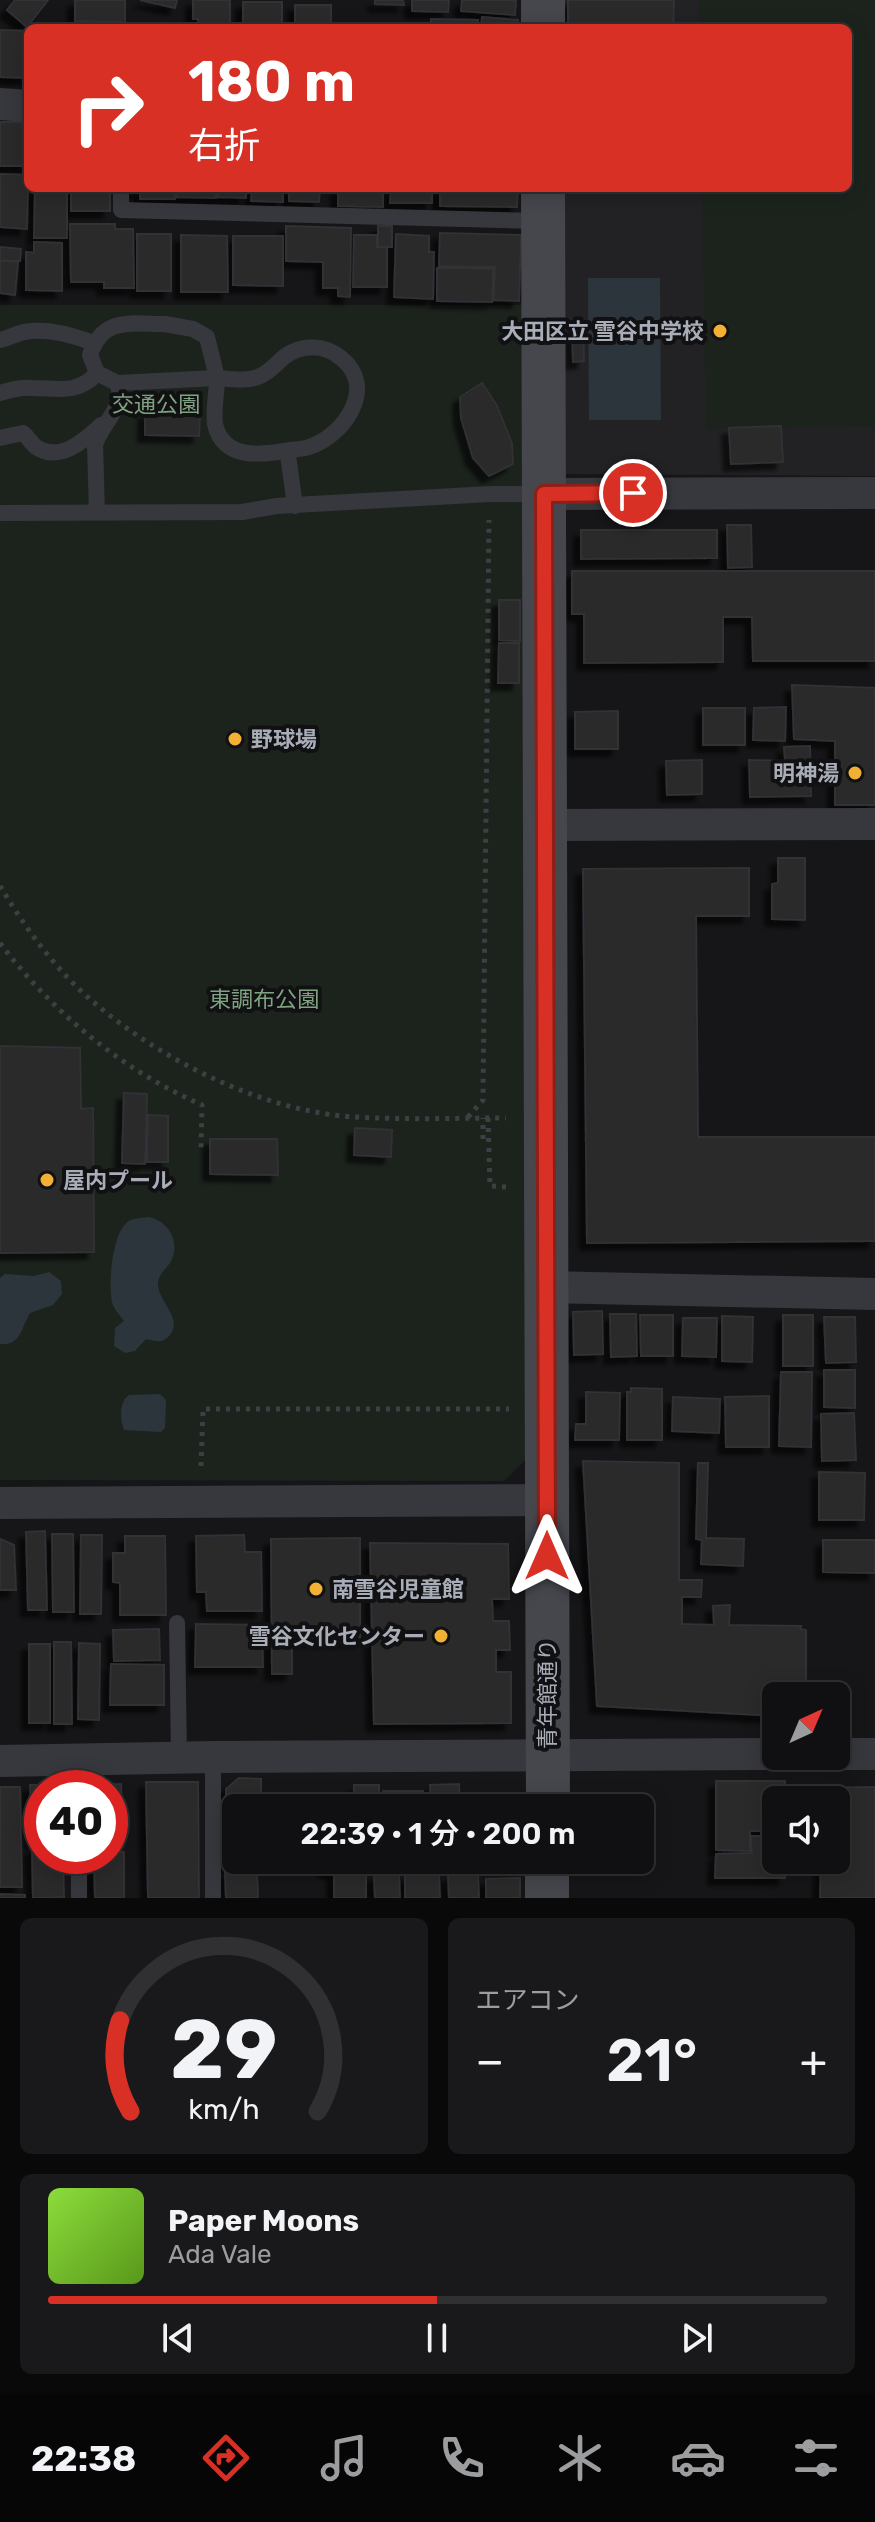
<!DOCTYPE html>
<html lang="ja">
<meta charset="utf-8">
<style>
body{margin:0;font-family:Rubik,"Noto Sans JP",sans-serif;background:#19191b;color:#f1f3f6;height:100vh;display:flex;flex-direction:column;font-size:30px;white-space:nowrap}
*{box-sizing:border-box;margin:0}
p{font-size:26px;color:#9c9d9f}
.icon{flex:none;width:44px;height:44px;fill:none;stroke:currentColor;stroke-width:2;stroke-linecap:round;stroke-linejoin:round}
.map{position:relative;height:1898px;overflow:hidden}
.drawer{display:flex;flex-direction:column;gap:20px;padding:20px;background:#09090a;flex:1}
.drawer>*{flex:none}
.guide{position:absolute;left:24px;top:24px;width:828px;height:168px;border-radius:12px;box-shadow:0 4px 20px #0003,0 0 0 2px #303032;background:#d93025;color:#fff;overflow:hidden}
.needle{width:52px;rotate:44deg}
.tools{position:absolute;left:762px;top:1682px;display:grid;gap:16px}
.tools a{display:grid;place-items:center;width:88px;height:88px;border-radius:12px;background:#101012;box-shadow:0 4px 20px #0003,0 0 0 2px #303032;font-size:40px}
.speed{position:absolute;left:24px;top:1770px;display:flex;gap:16px;font-size:40px;font-weight:700;text-align:center}
.speed>*{display:grid;place-content:center;width:104px;height:104px;border-radius:50%;background:#101012;box-shadow:0 4px 20px #0003,0 0 0 2px #303032;line-height:1}
.speed .limit{border:12px solid #d22;background:#fff;color:#111}
.pin{position:absolute;display:grid;place-items:center;width:68px;height:68px;color:#fff;margin:-34px;border:4px solid #fff;border-radius:50%;box-shadow:0 2px 8px #0007}
.me{position:absolute;width:88px;margin:-44px;rotate:0deg;stroke-linejoin:round;filter:drop-shadow(0 0 6px #0008)}
.turn{display:flex;align-items:center;gap:28px;height:168px;padding:0 32px;font-size:36px}
.turn .icon{width:104px;height:104px;stroke-width:2.5}
.turn b{display:block;font-size:56px;line-height:68px}
.big{font-size:60px;font-weight:600;line-height:1.1}
.drawer .tile{flex:1;display:flex;flex-direction:column;justify-content:center;gap:12px;min-width:0;padding:0 28px;border-radius:12px;background:#19191b}
.drawer .dial{align-items:center;gap:0}
.dial svg{height:208px;overflow:visible;fill:none;stroke:#303032;stroke-width:7;stroke-linecap:round;text-anchor:middle}
.dial text{fill:#f1f3f6;stroke:none}
.song{display:flex;align-items:center;gap:24px}
.cover{width:96px;height:96px;border-radius:12px;background:linear-gradient(135deg,hsl(90 70% 55%),hsl(90 70% 35%))}
.played{height:8px;border-radius:4px;background:linear-gradient(90deg,#d93025 50%,#303032 50%)}
.keys{display:flex;justify-content:space-around;direction:ltr}
.heat{display:flex;justify-content:space-between;align-items:center;font-size:44px;direction:ltr}
.drawer .tiles{flex:1;display:grid;gap:20px;grid-template-columns:1fr 1fr}
.tile:last-child{grid-column:span 2}
.trip{position:absolute;left:222px;top:1794px;width:432px;height:80px;border-radius:12px;background:#101012;box-shadow:0 4px 20px #0003,0 0 0 2px #303032;font-weight:600;line-height:80px;text-align:center}
.tabs{display:flex;height:128px;justify-content:space-around;align-items:center;background:#060607;color:#9c9d9f}
.tabs .icon{width:56px;height:56px}
.tabs .current{color:#d93025}
.tabs b{font-size:36px;color:#f1f3f6}
.map>svg:first-child{display:block}
.built{fill:#222225}
.green{fill:#1c231d}
.water{fill:#2c353c}
.building{fill:#29292c;stroke:#303034;stroke-width:2;filter:url(#shadow)}
.lines{fill:none;stroke-linecap:round;stroke-linejoin:round}
.path{stroke:#3d3f44;stroke-width:5;stroke-dasharray:4 6;stroke-linecap:butt}
.lane{stroke:#37383d;stroke-width:16}
.street{stroke:#37383d;stroke-width:32}
.secondary{stroke:#45474d;stroke-width:44}
.route-casing{stroke:#8d1f18;stroke-width:20}
.route{stroke:#d93025;stroke-width:14}
.poi-dot{fill:#f2b134;stroke:#111113;stroke-width:3}
.labels{text-anchor:middle;dominant-baseline:central;stroke-width:8;stroke-linejoin:round;paint-order:stroke}
.poi-label{font-size:22px;font-weight:bold;fill:#a8adb8;stroke:#111113;text-anchor:end}
.park-label{font-size:22px;fill:#7fa381;stroke:#111113}
.street-label{font-size:22px;fill:#a8adb8;stroke:#111113}
</style>
<div class="map">
<svg width="875" height="1898" viewBox="0 0 875 1898">
<defs>
<filter id="shadow"><feDropShadow dx="-7" dy="7" stdDeviation="2" flood-color="#0009"/></filter>
</defs>
<rect width="100%" height="100%" fill="#161618"/>
<path class="built" d="M565,0H875V476L564,474L565,188H848V28H565Z"/>
<path class="green" d="M699,0H875V426L706,429L702,188H848V28H699Z
M0,305H529V1456L504,1481L0,1480Z"/>
<path class="water" d="M588,278H660L661,420H589Z
M148,1217C167,1220 180,1240 172,1259C168,1269 157,1273 158,1286C160,1303 184,1320 169,1336C162,1344 155,1341 146,1339L135,1351L125,1353L114,1346L115,1328L124,1321C120,1316 115,1310 113,1305C107,1289 112,1230 129,1221C134,1218 142,1218 148,1217Z
M49,1272L61,1281L62,1294L53,1305L30,1313C21,1328 21,1346 0,1344V1278L5,1274L34,1276Z
M160,1394L166,1400L165,1428L161,1432L124,1430C120,1419 119,1402 129,1395Z"/>
<path class="building" d="M15,0H48L27,27L7,10Z
M75,0H125V22L75,21Z
M140,0H177L175,8Z
M193,0H230V28H198V19H193Z
M375,0H403L404,5L375,4Z
M412,0H449L448,12L412,11Z
M462,0H516L515,15L461,11Z
M568,0H674L673,28H568Z
M243,2H282V28H243Z
M295,5H331V28H295Z
M482,17L518,20L517,28H481Z
M431,19L478,20V28H431Z
M0,30L28,31V78L0,77Z
M0,122H28V166H0Z
M0,174L28,175L27,229L0,227Z
M35,188H67V238H34Z
M71,188H110V211H71Z
M132,188H175V199H140V190L132,191Z
M177,188H216V198L177,197Z
M218,188H246V198L218,197Z
M252,188H283V202L251,201Z
M289,188H320L319,202L289,201Z
M338,188H383V207L338,206Z
M391,188H432V203H390Z
M440,188H518L517,207L440,206Z
M70,224H115V229H133L134,288H104V282H71Z
M286,226L351,228L350,297L338,296V288H323V262L286,261Z
M378,226H392V247H378Z
M440,233L521,235L519,301L494,300L495,267L439,266Z
M137,234H171V291H137Z
M396,234L429,236V252H434L433,299L394,297Z
M181,235L227,236L228,292H181Z
M354,235H377V247H387V287H353Z
M233,236H283V286L233,285Z
M34,242L62,243V291L26,290V252L34,253Z
M0,247L21,249L20,261L0,260Z
M0,261L18,262L15,295L0,293Z
M437,268L493,269L492,302L437,301Z
M572,328H583L584,361L573,362Z
M482,383L497,406L512,444L513,464L489,476L473,458L461,418L460,397Z
M145,412L200,414L199,436L145,435Z
M781,426L783,462L731,464L729,428Z
M727,525H751L752,567L728,568Z
M581,530H717V558L581,559Z
M572,571H875V661H753L752,617H723V662L584,663V614H572Z
M499,600H520V641L499,640Z
M499,643H519V683H498Z
M792,685L875,688V805H835V741L794,739Z
M786,707L785,741L753,740L754,708Z
M703,708H745V745H703Z
M618,711V749H575V712Z
M810,746L811,796L750,797L749,760L785,761L784,747Z
M702,760V794L667,795L666,761Z
M778,858H805V920L772,919V884L778,883Z
M749,868V916H696L698,1137H875V1241L587,1243L583,869Z
M0,1046L80,1048L81,1109L93,1108L94,1252L0,1253Z
M124,1093L147,1094L145,1164L122,1163Z
M148,1115L168,1116V1162H147Z
M355,1128L392,1130L391,1157L354,1155Z
M210,1139H277L278,1175L210,1174Z
M602,1311L603,1354L574,1355L573,1312Z
M610,1314H636L637,1356L611,1357Z
M640,1315H673V1356H641Z
M783,1315H813V1366H783Z
M722,1316L753,1317L752,1362L722,1361Z
M824,1317H855L856,1362L826,1363Z
M683,1318H717L716,1357L682,1356Z
M824,1370H855V1408L824,1407Z
M781,1372H812L811,1447L779,1446Z
M631,1388L662,1389V1440H627V1392H631Z
M586,1392L620,1393L619,1440H575L576,1424H586Z
M769,1396V1447H726L725,1397Z
M673,1397L720,1399L719,1433L672,1431Z
M854,1413L856,1460L822,1461L821,1414Z
M583,1461L679,1463V1580H702L701,1597H682V1624L714,1625L713,1606L730,1605L729,1625L801,1626L800,1629L806,1630V1696H776V1716L597,1706Z
M698,1463H708L706,1538L744,1539L743,1566L701,1564L702,1540L696,1539Z
M819,1472L865,1473L864,1520H819Z
M45,1531L47,1610H28L26,1532Z
M52,1534H73L74,1612H53Z
M81,1535H102L101,1614H80Z
M244,1535L245,1552H261L262,1611H207L206,1592H197L196,1536Z
M125,1536H165L166,1615H120V1583L113,1582V1553H125Z
M360,1538V1640H292V1674H272L271,1539Z
M0,1539L14,1545L16,1590H0Z
M823,1540H875V1573L823,1572Z
M370,1543L508,1544L509,1599H492L493,1621H509L510,1650H496V1672H511V1723L374,1724Z
M196,1624L262,1625L263,1667H195Z
M159,1629L160,1660L114,1661L113,1630Z
M54,1642H71L72,1724H54Z
M79,1643L100,1644L99,1720L78,1719Z
M29,1644H50V1723H29Z
M111,1664L164,1665V1705H110Z
M239,1778L261,1779V1808H236V1821H226V1789Z
M716,1781H785V1800H776V1831H750V1851L716,1850Z
M146,1782H198L199,1898H148Z
M121,1784L123,1847H110V1788H92V1785Z
M459,1784L460,1808H431L430,1785Z
M30,1785H60V1788H42V1842H32Z
M354,1785H379V1808H354Z
M0,1787H20L22,1887H0Z
M875,1787V1898H820L821,1860H836V1800H822V1788Z
M383,1791H423V1808H384Z
M325,1793L351,1794V1808H325Z
M226,1830H236V1860H257V1866L228,1867Z
M751,1836H776V1860H785V1878H715L716,1854L752,1853Z
M42,1847V1856H63L64,1897L33,1898L32,1848Z
M110,1852H124V1898H95L94,1856H110Z
M325,1860H351V1871H325Z
M355,1860H379V1864H355Z
M225,1871H257L258,1898H226Z
M334,1872H366V1898H334Z
M439,1874L440,1898H405V1876Z
M399,1875L400,1898H375L374,1876Z
M478,1875L479,1898H449L448,1876Z
M520,1878V1898H486V1879Z
M0,1894L25,1895V1898H0Z"/>
<g class="lines">
<path class="path" d="M0,886C24,926 55,969 91,1000C160,1060 262,1111 354,1117C405,1120 456,1118 506,1118
M0,943C53,1013 122,1070 202,1105L201,1148
M468,1117L483,1100L489,520
M488,1118L490,1186L508,1187
M483,1139V1118
M201,1466L203,1409H509"/>
<path class="lane" d="M121,188V210L541,221
M165,324L193,329L207,337L217,378L117,383L97,373L90,355C103,316 131,324 165,324Z
M0,340C8,338 16,334 24,332C49,328 71,335 94,343
M0,393C11,390 20,387 32,388C57,388 78,395 97,373
M0,438L23,433C28,437 31,443 36,447C60,463 85,440 101,425
M291,450C296,449 303,449 309,447C344,436 378,387 341,358C324,344 302,344 284,357C276,364 270,372 260,376C248,382 230,379 217,378C217,392 213,410 215,424C223,461 263,455 291,450L288,455L295,506
M97,512L95,445C101,424 127,406 117,383
M0,513L242,512L277,506L490,494H542
M177,1623L179,1758
M213,1757V1898
M80,1788V1761
M79,1898V1856"/>
<path class="street" d="M0,104L28,106
M544,494L875,493
M545,825L875,824
M545,1287L875,1294
M0,1503L546,1500
M836,1754H875
M0,1761L213,1757L776,1754"/>
<path class="secondary" d="M543,28V0
M543,188L548,1808
M547,1898V1860"/>
</g>
<g class="lines">
<defs>
<path id="route" d="M547,1556L544,494L633,493"/>
</defs>
<use href="#route" class="route-casing"/>
<use href="#route" class="route"/>
</g>
<g class="poi-dot">
<circle cx="720" cy="331" r="8"/>
<circle cx="235" cy="739" r="8"/>
<circle cx="855" cy="773" r="8"/>
<circle cx="47" cy="1180" r="8"/>
<circle cx="316" cy="1589" r="8"/>
<circle cx="441" cy="1636" r="8"/>
</g>
<g class="labels">
<g class="poi-label">
<text x="704" y="331">大田区立 雪谷中学校</text>
<text x="251" y="739" text-anchor="start">野球場</text>
<text x="839" y="773">明神湯</text>
<text x="63" y="1180" text-anchor="start">屋内プール</text>
<text x="332" y="1589" text-anchor="start">南雪谷児童館</text>
<text x="425" y="1636">雪谷文化センター</text>
</g>
<g class="park-label">
<text x="156" y="404">交通公園</text>
<text x="264" y="999">東調布公園</text>
</g>
<g class="street-label">
<text transform="translate(547 1694) rotate(-90)">青年館通り</text>
</g>
</g>
</svg>
<div class="tools">
<a><svg class="needle" viewBox="-14 -14 28 28"><path d="M0-13l5 13h-10z" fill="#e53935"/><path d="M0 13l5-13h-10z" fill="#9c9d9f"/></svg></a>
<a><svg class="icon" aria-label="sound" viewBox="0 0 24 24"><path d="M4 9h4l5-4v14l-5-4H4zM17 9q2 3 0 6"/></svg></a>
</div>
<div class="speed"><div class="limit">40</div></div>
<div class="pin" style="left:633px;top:493px;background:#d93025"><svg class="icon" aria-label="arrive" viewBox="0 0 24 24"><path d="M6 21V4h12l-3 4 3 4H6"/></svg></div>
<svg class="me" style="left:547px;top:1556px" viewBox="-20 -20 40 40"><path d="M0-17L14 15 0 8-14 15z" fill="#d93025" stroke="#fff" stroke-width="4"/></svg>
<div class="trip">22:39 · 1 分 · 200 m</div>
<div class="guide">
<div class="turn"><svg class="icon" aria-label="right" viewBox="0 0 24 24"><path d="M7 20v-9h11M14 6l5 5-5 5"/></svg><div><b>180 m</b>右折</div></div>
</div>
</div>
<section class="drawer">
<div class="tiles">
<div class="tile dial"><svg viewBox="0 0 100 80">
<path d="M14 69A42 42 0 1 1 86 69"/>
<path d="M14 69A42 42 0 0 1 10 34" stroke="#d93025"/>
<text x="50" y="56" font-size="32" font-weight="700">29</text>
<text x="50" y="72" font-size="11">km/h</text>
</svg></div>
<div class="tile"><p>エアコン</p>
<div class="heat"><a>−</a><b class="big">21°</b><a>+</a></div>
</div>
<div class="tile">
<div class="song"><i class="cover"></i><div><b>Paper Moons</b><p>Ada Vale</p></div></div>
<div class="played"></div>
<div class="keys"><svg class="icon" aria-label="previous" viewBox="0 0 24 24"><path d="M18 5L8 12l10 7zM5 5v14"/></svg><svg class="icon" aria-label="pause" viewBox="0 0 24 24"><path d="M8 5v14M16 5v14"/></svg><svg class="icon" aria-label="next" viewBox="0 0 24 24"><path d="M6 5l10 7-10 7zM19 5v14"/></svg></div>
</div>
</div>
</section>
<nav class="tabs">
<b>22:38</b>
<svg class="icon current" aria-label="directions" viewBox="0 0 24 24"><path d="M12 3l9 9-9 9-9-9zM9 14v-3h6M13 9l2 2-2 2"/></svg>
<svg class="icon" aria-label="music" viewBox="0 0 24 24"><path d="M9 18V5l10-2v13"/><circle cx="6" cy="18" r="3"/><circle cx="16" cy="16" r="3"/></svg>
<svg class="icon" aria-label="phone" viewBox="0 0 24 24"><path d="M5 4h4l2 5-3 2q2 4 5 5l2-3 5 2v4C11 20 4 13 5 4z"/></svg>
<svg class="icon" aria-label="climate" viewBox="0 0 24 24"><path d="M12 3v18M4 7l16 10M4 17L20 7"/></svg>
<svg class="icon" aria-label="car" viewBox="0 0 24 24"><path d="M5 17H2v-5l4-1 3-4h7l3 4 3 1v5h-3M9 17h6M6 11h13"/><circle cx="7" cy="17" r="2"/><circle cx="17" cy="17" r="2"/></svg>
<svg class="icon" aria-label="filters" viewBox="0 0 24 24"><path d="M4 7h16M4 17h16"/><circle cx="9" cy="7" r="2"/><circle cx="15" cy="17" r="2"/></svg>
</nav>
